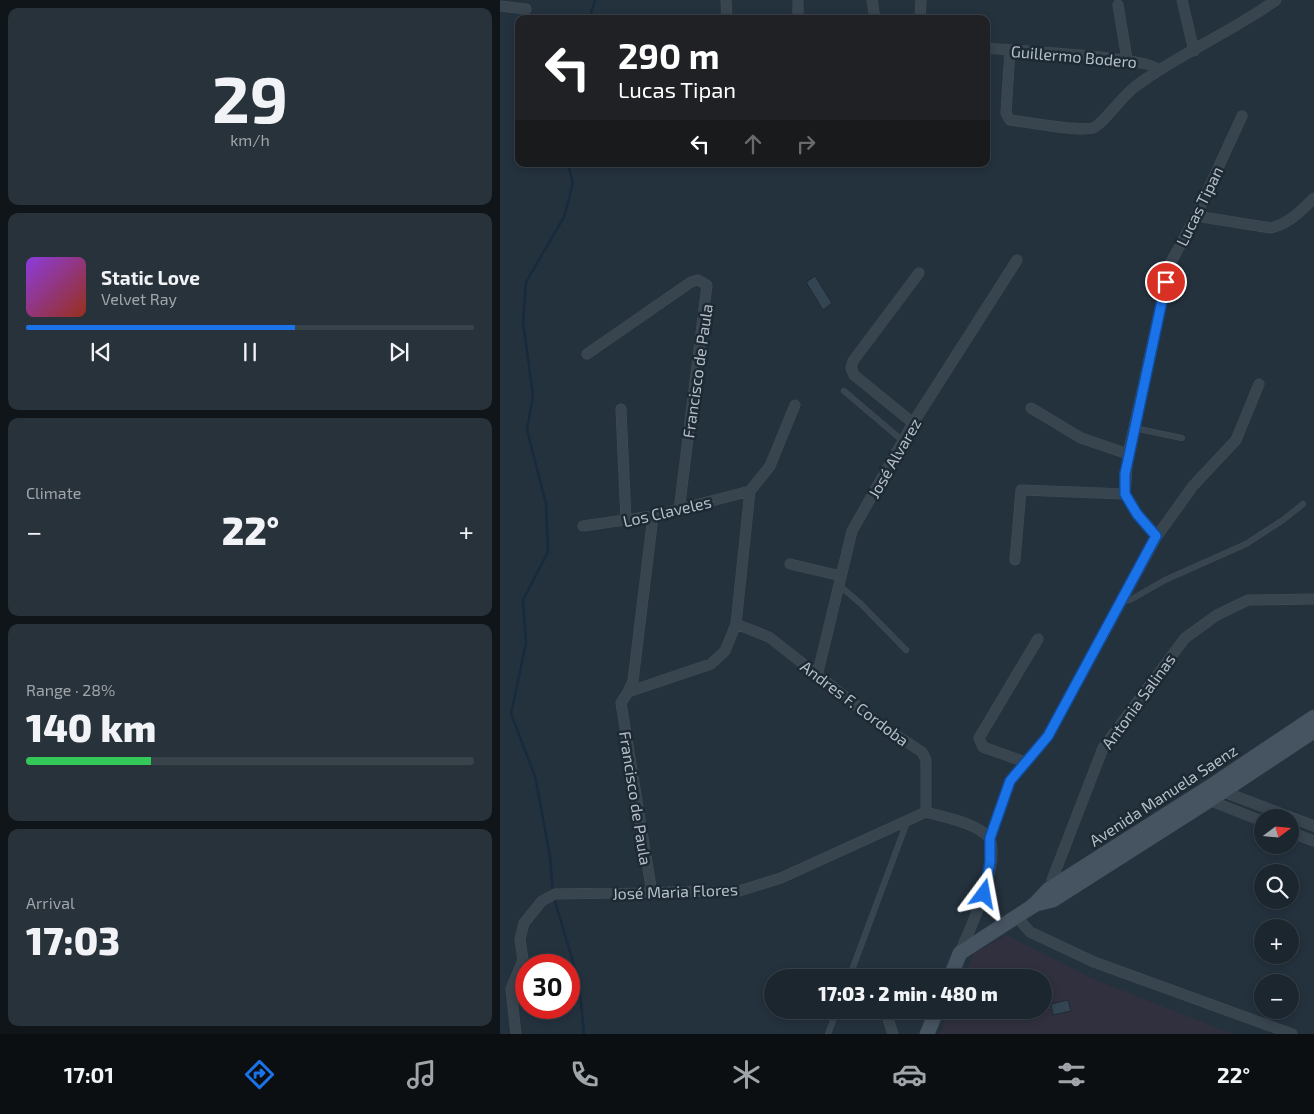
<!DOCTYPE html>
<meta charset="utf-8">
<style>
body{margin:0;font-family:"Exo 2",sans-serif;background:#28323a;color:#f1f3f6;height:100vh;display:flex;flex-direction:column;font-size:19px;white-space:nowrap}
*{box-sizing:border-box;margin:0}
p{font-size:16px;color:#a0a5aa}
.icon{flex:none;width:28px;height:28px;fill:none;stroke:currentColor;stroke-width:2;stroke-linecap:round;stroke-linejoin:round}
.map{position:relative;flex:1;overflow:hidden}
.details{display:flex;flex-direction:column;gap:8px;padding:8px;background:#0f1519;width:500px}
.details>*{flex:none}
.guide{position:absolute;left:15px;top:15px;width:475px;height:152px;border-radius:10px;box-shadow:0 2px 8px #0003,0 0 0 1px #39434a;background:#202124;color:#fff;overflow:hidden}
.needle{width:32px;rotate:74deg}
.tools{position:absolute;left:754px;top:809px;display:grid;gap:10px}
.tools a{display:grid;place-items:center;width:45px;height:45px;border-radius:50%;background:#1b262e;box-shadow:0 2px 8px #0003,0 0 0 1px #39434a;font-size:25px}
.speed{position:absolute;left:15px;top:954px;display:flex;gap:10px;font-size:25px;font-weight:700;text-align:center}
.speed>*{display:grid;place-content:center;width:65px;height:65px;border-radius:50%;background:#1b262e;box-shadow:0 2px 8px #0003,0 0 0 1px #39434a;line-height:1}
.speed .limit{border:8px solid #d22;background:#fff;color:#111}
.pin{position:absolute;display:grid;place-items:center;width:42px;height:42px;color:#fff;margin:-21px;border:2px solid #fff;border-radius:50%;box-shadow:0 1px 5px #0007}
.me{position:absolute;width:55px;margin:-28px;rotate:13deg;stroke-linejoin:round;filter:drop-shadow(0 0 4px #0008)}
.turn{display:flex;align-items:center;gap:18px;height:105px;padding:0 20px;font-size:22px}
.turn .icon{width:65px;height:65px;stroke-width:2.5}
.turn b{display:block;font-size:35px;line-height:42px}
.lanes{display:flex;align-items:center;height:48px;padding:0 20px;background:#0003;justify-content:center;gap:25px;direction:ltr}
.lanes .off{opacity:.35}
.big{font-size:38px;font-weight:800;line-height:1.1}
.details .tile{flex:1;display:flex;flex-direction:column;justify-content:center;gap:8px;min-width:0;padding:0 18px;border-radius:10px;background:#28323a}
.details .dial{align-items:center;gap:0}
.dial b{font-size:65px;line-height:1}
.song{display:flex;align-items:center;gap:15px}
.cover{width:60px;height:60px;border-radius:8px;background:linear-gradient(135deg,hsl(270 70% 55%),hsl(10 70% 35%))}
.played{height:5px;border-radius:2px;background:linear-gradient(90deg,#1a73e8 60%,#39434a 60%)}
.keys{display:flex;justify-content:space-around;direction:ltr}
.heat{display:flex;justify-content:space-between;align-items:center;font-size:28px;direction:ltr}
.charge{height:8px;border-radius:4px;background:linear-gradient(90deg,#34c759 28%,#39434a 0)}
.trip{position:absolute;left:264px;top:969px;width:288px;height:50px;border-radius:25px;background:#1b262e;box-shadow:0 2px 8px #0003,0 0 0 1px #39434a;font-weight:800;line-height:50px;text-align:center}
.tab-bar{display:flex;height:80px;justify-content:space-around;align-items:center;background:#0b0f12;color:#a0a5aa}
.tab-bar .icon{width:35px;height:35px}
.tab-bar .selected{color:#1a73e8}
.tab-bar b{font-size:22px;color:#f1f3f6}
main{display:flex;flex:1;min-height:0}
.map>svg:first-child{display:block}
.medical{fill:#30303f}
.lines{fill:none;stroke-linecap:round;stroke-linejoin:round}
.stream{stroke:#172b3c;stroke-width:2.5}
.building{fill:#334452;stroke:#1f2b35}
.lane-casing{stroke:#414d57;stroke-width:6}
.street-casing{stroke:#414d57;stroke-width:11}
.secondary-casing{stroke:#414d57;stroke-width:15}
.lane{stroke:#38444e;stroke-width:5}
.street{stroke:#38444e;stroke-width:10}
.secondary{stroke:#465361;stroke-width:14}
.route-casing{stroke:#114b97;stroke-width:12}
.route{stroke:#1a73e8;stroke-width:9}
.labels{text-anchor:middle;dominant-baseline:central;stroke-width:5;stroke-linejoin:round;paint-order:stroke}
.street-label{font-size:16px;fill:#b4bfc9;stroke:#1d2933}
</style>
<main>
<section class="details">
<div class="tile dial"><b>29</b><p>km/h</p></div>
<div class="tile">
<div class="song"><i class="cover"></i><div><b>Static Love</b><p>Velvet Ray</p></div></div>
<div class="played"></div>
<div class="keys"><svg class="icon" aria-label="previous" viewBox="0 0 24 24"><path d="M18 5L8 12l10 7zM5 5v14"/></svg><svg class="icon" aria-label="pause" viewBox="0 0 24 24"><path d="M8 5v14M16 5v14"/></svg><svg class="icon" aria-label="next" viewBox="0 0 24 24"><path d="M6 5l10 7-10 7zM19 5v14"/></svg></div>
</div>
<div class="tile"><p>Climate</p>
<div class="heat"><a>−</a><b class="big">22°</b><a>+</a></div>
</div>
<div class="tile"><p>Range · 28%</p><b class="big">140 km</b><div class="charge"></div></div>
<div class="tile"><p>Arrival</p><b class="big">17:03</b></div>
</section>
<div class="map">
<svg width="814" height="1034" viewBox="0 0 814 1034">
<rect width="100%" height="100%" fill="#24323e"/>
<path class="medical" d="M506,935L591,978L733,1034H440L450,1010H542V978L464,977L474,953Z"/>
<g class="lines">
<path class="stream" d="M89,19L95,0
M53,893L50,856L35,776L11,714L26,643L23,600L48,552L46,504L27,430L33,395L23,322L26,282L64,217L73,183L68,164
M54,898L79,982L84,1034"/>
</g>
<path class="building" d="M315,276L332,303L323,310L306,282Z
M568,1000L571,1011L553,1015L551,1004Z"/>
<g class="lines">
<defs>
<path id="lane" d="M344,391L403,441
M634,428L682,438
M340,586L361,604L406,650
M623,602L632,599L665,580L746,544L783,520L803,504
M349,978L407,822
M328,1034L337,1010"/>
<path id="street" d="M226,0L227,19
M298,0V19
M372,0L375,19
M682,0L694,51
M618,5L627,59
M0,6L26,9
M420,19L421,0
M486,48C513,51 648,56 659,70
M510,50L506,113L510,120C527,122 579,132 593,128C602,125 624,94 636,86C680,53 732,32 776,0
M696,216L771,228C790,223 801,211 814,198
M87,354L191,282L198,280L207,285L179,511
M531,408L581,438L628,454
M121,409L126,521
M413,423L354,375L351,368L353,361L419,273
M83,526L153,516L250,491
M657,536L637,514L625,494L628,454L670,264L696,216L742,116
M515,560L521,490L625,494
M290,564L341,576
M236,624L269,637L385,728L422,752L426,760V812
M317,676L352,531L413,423L517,260
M128,692L133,681L153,516
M525,762L483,747L479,738L538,639
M719,790L814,826
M706,799L762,821
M790,832L814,841
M553,892L552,880L603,748L685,638L717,615L748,600L814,599
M152,893L121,703L128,692L211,664L225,651L236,624L250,491L270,466L295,405
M517,917L530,932L594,962L792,1034
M460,953C471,925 500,867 490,838L510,781L548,736L657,536L693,486L736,440L759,384
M385,1010L393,1034
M16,1034L11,989L23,960L20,939L24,923L42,901L55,894L239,891L281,878L426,812C447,818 474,822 490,838"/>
<path id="secondary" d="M533,905L553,900L710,800L814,731
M450,978L460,953L533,906L549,889L711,786L814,717
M427,1034L437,1010"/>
</defs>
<use href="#lane" class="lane-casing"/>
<use href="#street" class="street-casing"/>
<use href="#secondary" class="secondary-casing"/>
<use href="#lane" class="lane"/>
<use href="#street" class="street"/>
<use href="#secondary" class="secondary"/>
</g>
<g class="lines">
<defs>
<path id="route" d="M484,894L490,862V838L510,781L548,736L656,536L637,514L625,494V474L666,282"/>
</defs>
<use href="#route" class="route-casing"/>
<use href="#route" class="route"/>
</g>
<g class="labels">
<g class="street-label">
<text transform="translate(574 56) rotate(5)">Guillermo Bodero</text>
<text transform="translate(699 206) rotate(-64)">Lucas Tipan</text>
<text transform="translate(197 371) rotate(-82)">Francisco de Paula</text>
<text transform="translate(394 458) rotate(-60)">José Alvarez</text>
<text transform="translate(167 511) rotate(-13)">Los Claveles</text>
<text transform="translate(638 701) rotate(-54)">Antonia Salinas</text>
<text transform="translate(355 703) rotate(37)">Andres F. Cordoba</text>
<text transform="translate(663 795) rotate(-33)">Avenida Manuela Saenz</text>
<text transform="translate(136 798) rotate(81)">Francisco de Paula</text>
<text transform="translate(175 891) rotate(-2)">José Maria Flores</text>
</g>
</g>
</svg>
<div class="tools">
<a><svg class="needle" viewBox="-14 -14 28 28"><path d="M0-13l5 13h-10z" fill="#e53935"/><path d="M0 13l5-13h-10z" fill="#a0a5aa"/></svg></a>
<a><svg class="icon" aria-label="search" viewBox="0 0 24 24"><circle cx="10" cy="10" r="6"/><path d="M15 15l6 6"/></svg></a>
<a>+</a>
<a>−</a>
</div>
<div class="speed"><div class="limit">30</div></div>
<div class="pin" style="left:666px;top:282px;background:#d93025"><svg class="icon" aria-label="arrive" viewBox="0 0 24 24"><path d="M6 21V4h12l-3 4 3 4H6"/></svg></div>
<svg class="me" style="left:484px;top:894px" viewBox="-20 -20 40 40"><path d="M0-17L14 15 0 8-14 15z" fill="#1a73e8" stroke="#fff" stroke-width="4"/></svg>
<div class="trip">17:03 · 2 min · 480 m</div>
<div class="guide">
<div class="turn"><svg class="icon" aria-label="left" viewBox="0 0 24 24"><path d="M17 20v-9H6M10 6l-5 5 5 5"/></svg><div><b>290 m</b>Lucas Tipan</div></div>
<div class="lanes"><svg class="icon" aria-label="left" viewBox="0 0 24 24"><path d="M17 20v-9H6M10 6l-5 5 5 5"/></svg><svg class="icon off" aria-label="ahead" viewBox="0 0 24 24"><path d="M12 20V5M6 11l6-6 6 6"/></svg><svg class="icon off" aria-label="right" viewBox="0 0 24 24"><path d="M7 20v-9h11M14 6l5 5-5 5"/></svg></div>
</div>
</div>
</main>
<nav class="tab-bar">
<b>17:01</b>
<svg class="icon selected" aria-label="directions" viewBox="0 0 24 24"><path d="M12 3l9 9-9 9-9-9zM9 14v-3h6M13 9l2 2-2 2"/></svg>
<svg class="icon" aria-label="music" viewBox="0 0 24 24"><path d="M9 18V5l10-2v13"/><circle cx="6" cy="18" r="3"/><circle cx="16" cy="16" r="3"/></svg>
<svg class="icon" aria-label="phone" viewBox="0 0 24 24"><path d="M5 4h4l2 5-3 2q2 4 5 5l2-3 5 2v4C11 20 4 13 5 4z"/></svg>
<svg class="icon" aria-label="climate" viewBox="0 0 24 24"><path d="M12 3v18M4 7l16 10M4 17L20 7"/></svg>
<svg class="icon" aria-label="car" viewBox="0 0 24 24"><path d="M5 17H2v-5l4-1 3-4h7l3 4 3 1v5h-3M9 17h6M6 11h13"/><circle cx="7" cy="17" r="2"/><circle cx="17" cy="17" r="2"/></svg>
<svg class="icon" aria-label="filters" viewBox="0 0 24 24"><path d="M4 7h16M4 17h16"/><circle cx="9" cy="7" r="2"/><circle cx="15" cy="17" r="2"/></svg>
<b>22°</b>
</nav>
